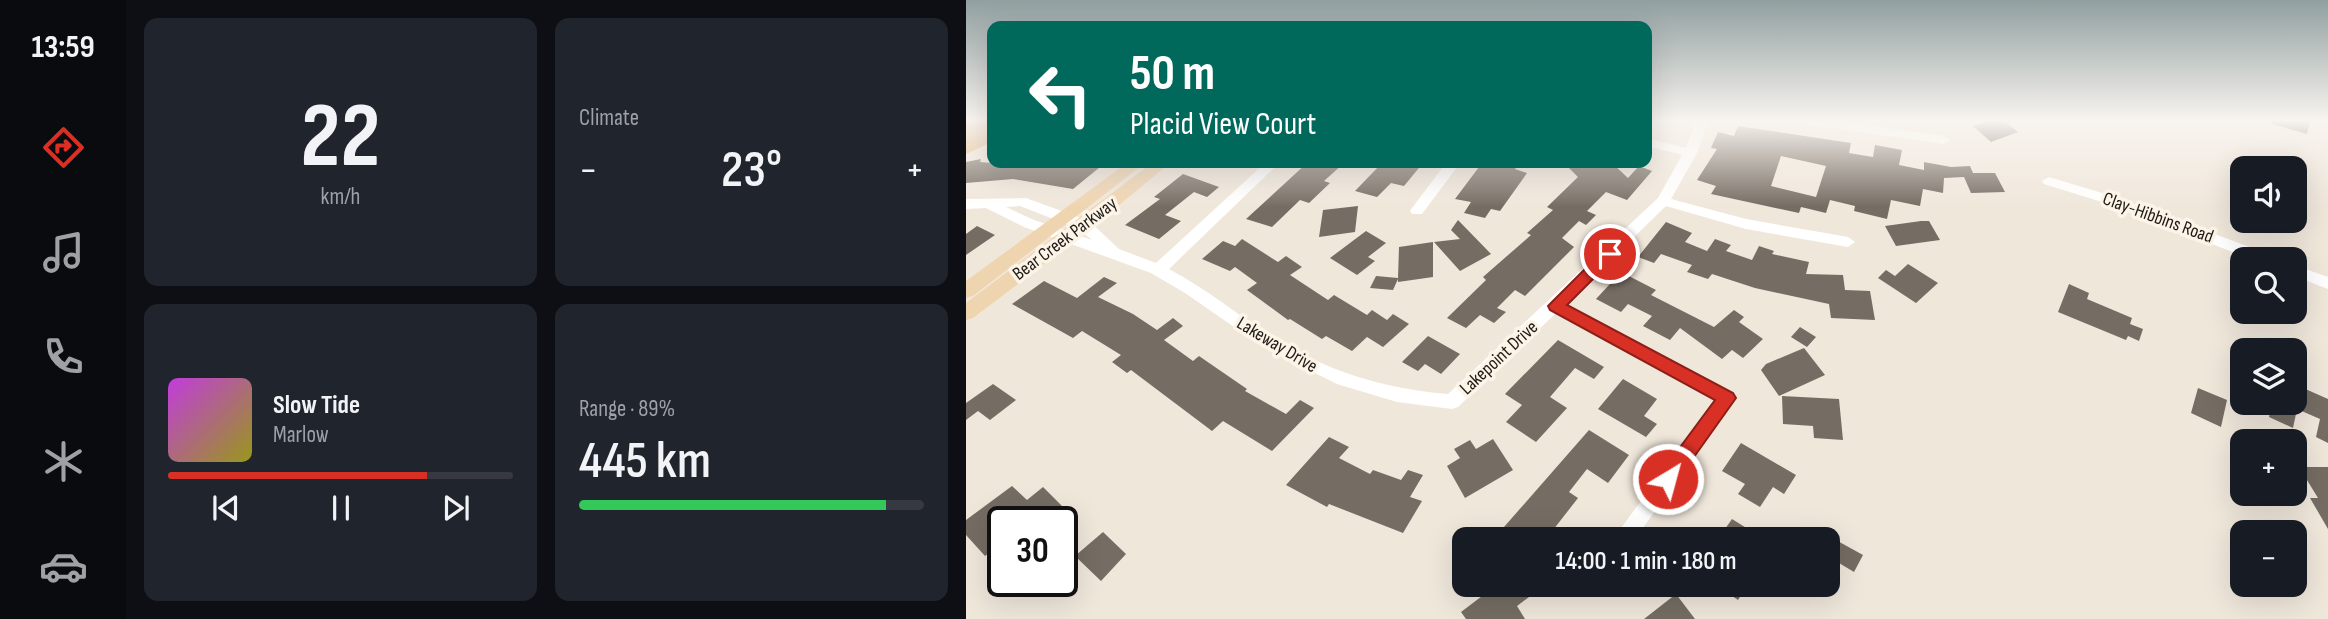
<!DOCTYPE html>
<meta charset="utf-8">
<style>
body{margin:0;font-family:"Sofia Sans Condensed",sans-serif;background:#20242c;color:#f1f3f6;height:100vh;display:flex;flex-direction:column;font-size:26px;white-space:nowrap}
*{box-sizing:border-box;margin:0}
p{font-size:23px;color:#9ea1a6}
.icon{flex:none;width:38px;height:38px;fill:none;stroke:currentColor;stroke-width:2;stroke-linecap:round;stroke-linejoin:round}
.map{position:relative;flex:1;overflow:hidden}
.side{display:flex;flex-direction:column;gap:18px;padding:18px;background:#0d0f14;width:840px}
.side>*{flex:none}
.guide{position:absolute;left:21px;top:21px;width:665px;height:147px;border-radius:14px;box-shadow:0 7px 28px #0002;background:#00695c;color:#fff;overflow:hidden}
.buttons{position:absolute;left:1264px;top:156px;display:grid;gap:14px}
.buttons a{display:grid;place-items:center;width:77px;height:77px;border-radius:14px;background:#171b24;box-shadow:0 7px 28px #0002;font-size:35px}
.speed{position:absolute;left:21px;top:506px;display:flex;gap:14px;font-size:35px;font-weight:700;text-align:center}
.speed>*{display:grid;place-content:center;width:91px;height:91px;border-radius:50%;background:#171b24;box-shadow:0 7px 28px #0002;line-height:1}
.speed .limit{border:4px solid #111;border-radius:10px;background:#fff;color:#111}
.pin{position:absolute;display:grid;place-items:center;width:60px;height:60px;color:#fff;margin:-30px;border:4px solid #fff;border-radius:50%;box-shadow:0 2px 7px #0007}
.me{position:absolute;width:77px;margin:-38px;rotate:37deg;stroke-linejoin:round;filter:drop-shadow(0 0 5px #0008)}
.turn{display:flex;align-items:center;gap:24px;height:147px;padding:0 28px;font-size:32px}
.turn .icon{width:91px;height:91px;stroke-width:2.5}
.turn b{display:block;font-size:49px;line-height:60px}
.big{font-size:52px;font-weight:600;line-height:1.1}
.side .tile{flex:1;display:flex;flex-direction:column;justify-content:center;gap:10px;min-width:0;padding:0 24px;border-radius:14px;background:#20242c}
.side .dial{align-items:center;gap:0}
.dial b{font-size:91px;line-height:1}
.song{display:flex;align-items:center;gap:21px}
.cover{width:84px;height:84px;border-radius:10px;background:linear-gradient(135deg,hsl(290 70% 55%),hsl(60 70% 35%))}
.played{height:7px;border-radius:4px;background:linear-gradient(90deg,#d93025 75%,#363941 75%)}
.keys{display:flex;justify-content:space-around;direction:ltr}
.heat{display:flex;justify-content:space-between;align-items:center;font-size:38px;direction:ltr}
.charge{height:10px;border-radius:5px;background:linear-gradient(90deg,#34c759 89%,#363941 0)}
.side .tiles{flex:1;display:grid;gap:18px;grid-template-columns:repeat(2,1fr)}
.trip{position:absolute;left:486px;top:527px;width:388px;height:70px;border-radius:14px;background:#171b24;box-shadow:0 7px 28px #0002;font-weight:600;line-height:70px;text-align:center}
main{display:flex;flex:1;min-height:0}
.menu{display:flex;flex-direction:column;width:126px;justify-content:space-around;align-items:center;background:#090b0e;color:#9ea1a6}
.menu .icon{width:49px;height:49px}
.menu .selected{color:#d93025}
.menu b{font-size:32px;color:#f1f3f6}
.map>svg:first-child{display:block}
.green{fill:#e3b579}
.building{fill:#756d63;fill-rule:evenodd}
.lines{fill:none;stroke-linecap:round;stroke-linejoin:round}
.minor{fill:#fff;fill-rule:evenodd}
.major{fill:#efd4b0;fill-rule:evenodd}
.route{fill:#d93025;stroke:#8d1f18;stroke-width:2}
.labels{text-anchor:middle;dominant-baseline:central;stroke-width:7;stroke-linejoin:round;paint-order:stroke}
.street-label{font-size:19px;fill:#1e1b17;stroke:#fdf4e8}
</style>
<main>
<nav class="menu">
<b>13:59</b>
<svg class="icon selected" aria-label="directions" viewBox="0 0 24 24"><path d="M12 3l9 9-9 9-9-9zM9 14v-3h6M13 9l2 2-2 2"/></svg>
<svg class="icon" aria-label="music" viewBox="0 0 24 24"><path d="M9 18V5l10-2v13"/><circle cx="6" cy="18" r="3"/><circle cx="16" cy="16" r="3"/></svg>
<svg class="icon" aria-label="phone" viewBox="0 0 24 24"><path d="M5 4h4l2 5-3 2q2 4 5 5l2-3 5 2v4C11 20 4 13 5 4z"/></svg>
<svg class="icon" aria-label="climate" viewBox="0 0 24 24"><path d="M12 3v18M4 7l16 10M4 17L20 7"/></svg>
<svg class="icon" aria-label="car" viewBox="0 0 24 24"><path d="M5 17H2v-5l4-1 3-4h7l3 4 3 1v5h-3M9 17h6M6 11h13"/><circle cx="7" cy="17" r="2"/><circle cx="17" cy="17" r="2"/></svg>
</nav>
<section class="side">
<div class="tiles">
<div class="tile dial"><b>22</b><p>km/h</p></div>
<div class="tile"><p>Climate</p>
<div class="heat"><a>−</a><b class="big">23°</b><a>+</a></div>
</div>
<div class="tile">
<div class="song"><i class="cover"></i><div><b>Slow Tide</b><p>Marlow</p></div></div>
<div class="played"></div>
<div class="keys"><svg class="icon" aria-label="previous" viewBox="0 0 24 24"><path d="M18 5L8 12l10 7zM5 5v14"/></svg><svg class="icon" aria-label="pause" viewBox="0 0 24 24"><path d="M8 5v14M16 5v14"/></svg><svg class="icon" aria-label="next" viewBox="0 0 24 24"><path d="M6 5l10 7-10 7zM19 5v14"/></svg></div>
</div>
<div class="tile"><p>Range · 89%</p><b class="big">445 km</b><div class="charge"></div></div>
</div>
</section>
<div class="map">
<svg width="1362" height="619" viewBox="0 0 1362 619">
<rect width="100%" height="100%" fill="#f0e7db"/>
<path class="green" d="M0,121H26V142L0,154Z"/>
<path class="building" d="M1023,121H1038L1052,132L1025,142L1007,126Z
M1306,121H1344L1341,134L1306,124Z
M772,126L885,143L883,153L907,157L909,145L936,150L933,165L958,170V162L985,167L1004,166L1007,173H1029L1039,192L1005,193L998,177L978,178L977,193L957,189L954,206L925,200L921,219L888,211L889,206L864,200L860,213L835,207L833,213L745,194L750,186L731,180L751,149L745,148L752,132L768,136ZM815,156L860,166L850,197L805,186Z
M15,159L14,162L26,163H139L107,189L47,179L0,183V162Z
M341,163H378L358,181L364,183L343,203L334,200L306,227L280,219Z
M416,163H457L438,186L425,183L411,197L389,191Z
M516,163H553L549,169L561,173L534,211L525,209L519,218L498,213L505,202L489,199Z
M598,163H646L662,178L673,166L686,171L661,200L640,192L621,211L630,215L620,225L613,221L596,238L608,247L559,296L549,290L531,308L540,312L528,323L514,315L500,328L481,318L520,280L517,277L565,235L561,233L587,210L581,207L612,177Z
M217,174L253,187L241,197L228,192L199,215L215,221L193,239L159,225L194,199L188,197Z
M392,206L389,232L353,237L357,210Z
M492,220L525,254L494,271L468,242L494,239L485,230Z
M955,221H963L974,240L930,246L919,226Z
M700,222L726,233L719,242L741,251L749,239L765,245L760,251L786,260L793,246L808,251L806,254L843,262L840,274L877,275L879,290L904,291L909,320L865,318L863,304L789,288L746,274L742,279L721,272L726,265L695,254L688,263L672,257Z
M11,226L29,235L0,255V234Z
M400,231L420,243L402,257L409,261L391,275L364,258Z
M276,239L312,262L320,256L336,267L324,275L362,300L368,295L401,315L406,310L421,320L427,314L443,324L417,347L401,337L386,351L360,336L356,339L324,319L322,320L281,290L291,283L269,267L264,271L236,259L257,241L269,246Z
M467,242V277L432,282V279L427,290L404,288L410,276L432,278L433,247Z
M942,264L972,283L950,303L912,278L920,270L929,276Z
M655,272L690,290L685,295L748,327L768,310L778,317L773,322L797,339L777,358L766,350L756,359L714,328L704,340L677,326L686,316L662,304L655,312L630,299Z
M138,277L151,283L132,297L167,314L191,330L207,318L217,326L198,340L227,361L233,356L281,389L279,391L320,414L334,400L348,408L306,451L257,421L246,431L165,370L161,373L146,362L155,355L116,331L107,338L46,304L78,281L111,298Z
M1103,284L1123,293L1121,299L1166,318L1164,324L1177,329L1173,341L1162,336L1160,340L1092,312Z
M834,327L850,337L841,347L825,337Z
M462,336L494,354L475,374L459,364L452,371L436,362Z
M592,340L638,367L628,379L609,368L584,397L601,408L570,442L540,422L556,405L539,394Z
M838,348L859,375L813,396L795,370L800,364Z
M657,379L691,399L678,416L691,424L680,437L632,409Z
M27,384L50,400L24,420L12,411L0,420V403Z
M1328,384L1362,399V443L1350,437L1354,419L1331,409L1327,428L1303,417L1306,402H1328Z
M1232,388L1261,400L1255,427L1225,413Z
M816,396L873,399L877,440L848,438L847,426L817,424Z
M623,430L663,455L642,483L621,469L603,492L612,498L580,539H556L538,527Z
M363,437L383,447L373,458L404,474L407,470L435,480L442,470L457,475L444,497L456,501L437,533L363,504L361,507L320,485Z
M527,439L547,470L499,498L481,466L494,458L488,449L504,440L510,449Z
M775,443L830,475L818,494L807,487L794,507L772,494L779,484L756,471Z
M1333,467H1362V529L1344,498H1352Z
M46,486L61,500L77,487L96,506L76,522H37V542L19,556L0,535V520Z
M766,519L798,539H752Z
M137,532L160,554L135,581L109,556Z
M868,539L897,555L888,572L863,557V549Z
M532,584H555L563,597L551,606L559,619H500L495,612Z
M749,584H782L772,600Z
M710,594L729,619H678Z"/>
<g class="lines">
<path class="minor" d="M730,121H742L731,153L705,199L780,219L882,237L889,242L882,247L780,229L700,206L599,304L767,393L770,398L669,539H647L749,400L590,313L492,407L486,409L431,402L371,384L297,347L219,293L185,273L58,227L20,208L0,209V199L60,198L123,221L153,249L190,263L299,163H313L203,269C239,288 271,314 306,337C360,371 419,389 482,394L692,198L716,155L681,146V138L720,148ZM54,206L113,229L126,240L68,220L40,207Z
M839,121H870L978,136L984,140L978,144L845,125Z
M480,163H494L456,214H446L444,211L446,208Z
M1083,177L1146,196L1305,255L1307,259H1285L1136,202L1078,184L1076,181Z
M1328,265L1362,277V289L1328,276Z"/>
<path class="major" d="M161,163H179L7,296L0,298V281Z
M186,163H204L118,234L7,318L0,320V303Z"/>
</g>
<linearGradient id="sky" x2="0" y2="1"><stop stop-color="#919fa0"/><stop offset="0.58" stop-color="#f8f4ef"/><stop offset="1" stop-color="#f8f4ef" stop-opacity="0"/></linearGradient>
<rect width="1362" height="207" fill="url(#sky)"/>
<path class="route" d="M644,248L649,250L651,254L649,257L601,305L767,393L770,398L708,485L702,487L695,485L692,479L695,473L749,400L584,310L582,306L638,250Z"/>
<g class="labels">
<g class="street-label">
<text transform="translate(1192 218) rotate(20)">Clay-Hibbins Road</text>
<text transform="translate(99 239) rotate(-37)">Bear Creek Parkway</text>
<text transform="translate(311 345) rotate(31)">Lakeway Drive</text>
<text transform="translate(533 358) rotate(-43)">Lakepoint Drive</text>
</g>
</g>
</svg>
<div class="buttons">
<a><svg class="icon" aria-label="sound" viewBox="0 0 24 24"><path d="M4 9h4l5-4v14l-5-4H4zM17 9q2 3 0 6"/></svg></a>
<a><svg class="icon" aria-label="search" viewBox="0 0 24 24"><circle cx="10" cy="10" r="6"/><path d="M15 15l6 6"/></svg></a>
<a><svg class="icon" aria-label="layers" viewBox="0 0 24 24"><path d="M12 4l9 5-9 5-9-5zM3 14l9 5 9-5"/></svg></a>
<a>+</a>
<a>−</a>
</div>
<div class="speed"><div class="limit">30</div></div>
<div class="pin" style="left:644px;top:254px;background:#d93025"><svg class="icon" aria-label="arrive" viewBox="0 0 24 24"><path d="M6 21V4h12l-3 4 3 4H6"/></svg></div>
<svg class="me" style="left:702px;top:479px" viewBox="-20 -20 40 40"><circle r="17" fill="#d93025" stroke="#fff" stroke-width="3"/><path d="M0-11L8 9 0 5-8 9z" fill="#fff"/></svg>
<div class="trip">14:00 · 1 min · 180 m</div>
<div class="guide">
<div class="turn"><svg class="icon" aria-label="left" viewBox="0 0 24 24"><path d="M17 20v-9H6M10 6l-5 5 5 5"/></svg><div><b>50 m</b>Placid View Court</div></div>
</div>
</div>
</main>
